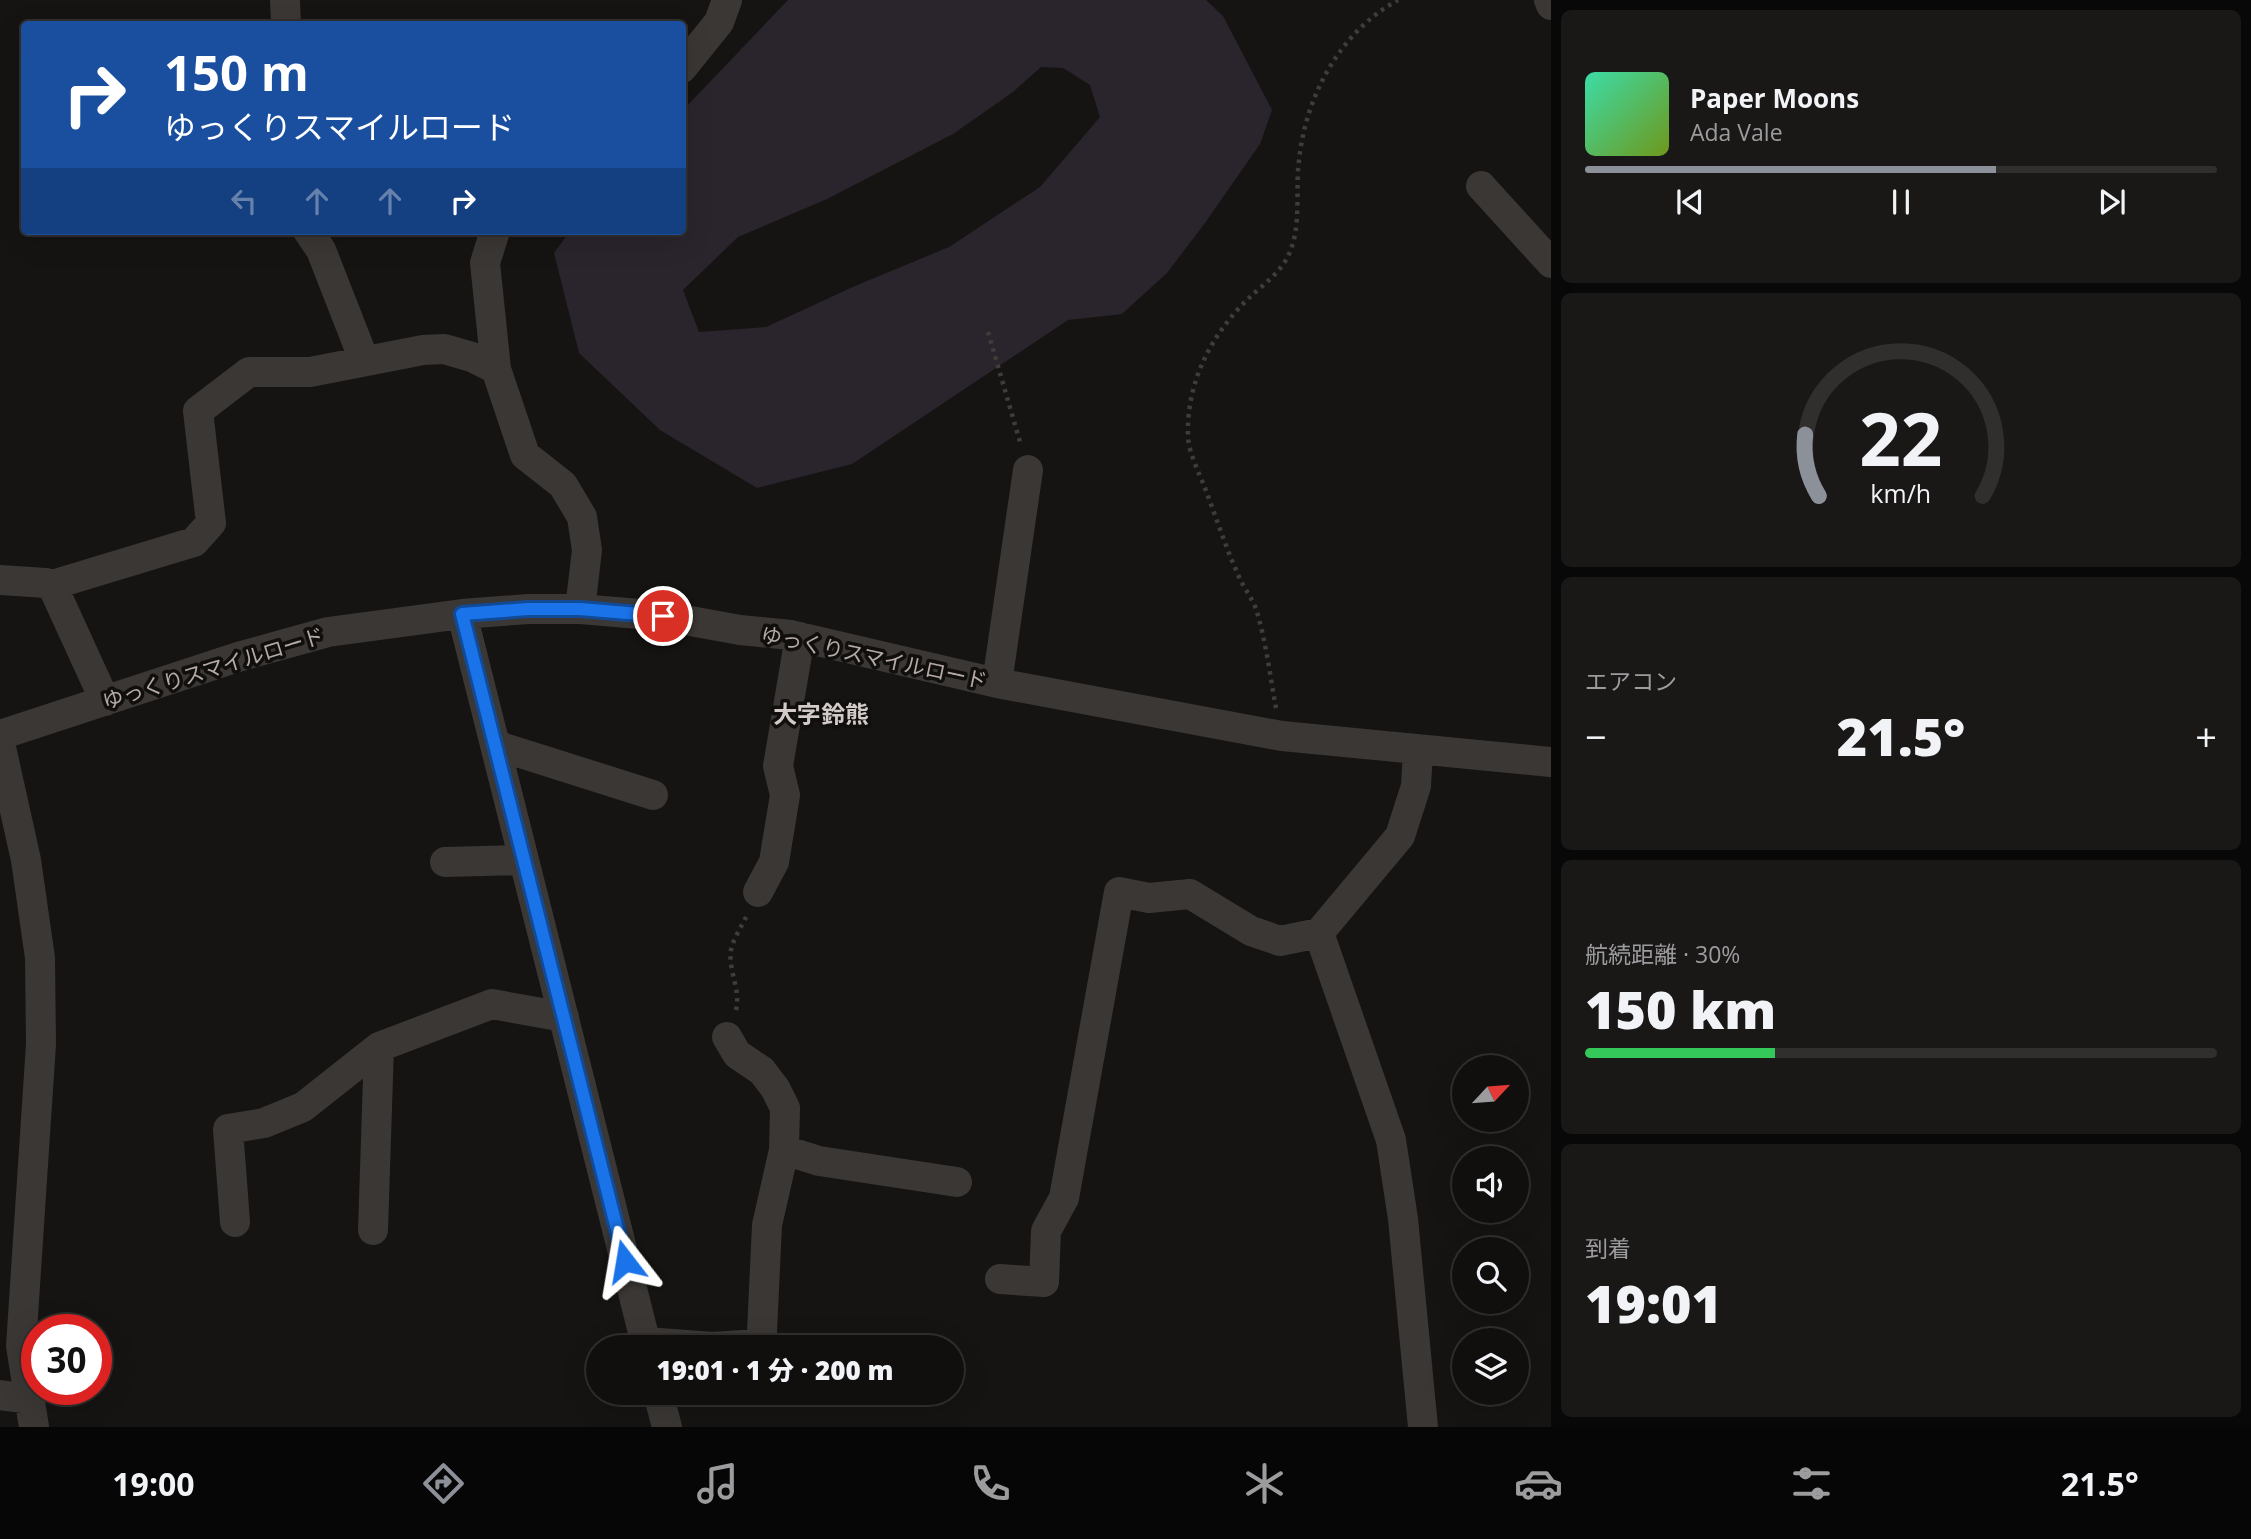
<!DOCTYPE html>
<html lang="ja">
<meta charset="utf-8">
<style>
body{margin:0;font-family:"Open Sans","Noto Sans JP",sans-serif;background:#191817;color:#f1f3f6;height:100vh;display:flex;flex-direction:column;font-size:26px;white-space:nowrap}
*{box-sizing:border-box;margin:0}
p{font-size:23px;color:#9c9c9e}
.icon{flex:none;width:38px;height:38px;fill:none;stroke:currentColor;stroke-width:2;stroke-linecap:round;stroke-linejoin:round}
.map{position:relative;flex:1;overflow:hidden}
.sheet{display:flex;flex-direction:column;gap:10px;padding:10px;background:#090808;width:700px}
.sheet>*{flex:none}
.guide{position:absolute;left:21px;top:21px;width:665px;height:214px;border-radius:7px;box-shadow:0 7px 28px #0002,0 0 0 2px #302f2e;background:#1a4fa0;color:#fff;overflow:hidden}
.needle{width:46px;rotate:64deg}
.buttons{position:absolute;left:1452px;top:1055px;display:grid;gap:14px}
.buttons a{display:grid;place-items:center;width:77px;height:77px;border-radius:50%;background:#100f0e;box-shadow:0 7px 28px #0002,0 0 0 2px #302f2e;font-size:35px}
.speed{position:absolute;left:21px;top:1314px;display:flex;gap:14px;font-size:35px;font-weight:700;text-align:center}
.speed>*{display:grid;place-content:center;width:91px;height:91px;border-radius:50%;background:#100f0e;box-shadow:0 7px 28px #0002,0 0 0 2px #302f2e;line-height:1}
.speed .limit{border:10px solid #d22;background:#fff;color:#111}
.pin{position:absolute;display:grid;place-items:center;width:60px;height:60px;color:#fff;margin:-30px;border:4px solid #fff;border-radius:50%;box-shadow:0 2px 7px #0007}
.me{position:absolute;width:77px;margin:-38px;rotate:346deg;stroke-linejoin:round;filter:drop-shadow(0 0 5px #0008)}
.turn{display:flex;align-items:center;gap:24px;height:147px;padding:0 28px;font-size:32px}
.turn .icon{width:91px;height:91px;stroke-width:2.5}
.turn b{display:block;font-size:49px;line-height:60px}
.lanes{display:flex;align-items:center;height:66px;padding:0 28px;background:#0003;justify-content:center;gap:35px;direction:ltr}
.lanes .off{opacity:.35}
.big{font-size:52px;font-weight:800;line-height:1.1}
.sheet .card{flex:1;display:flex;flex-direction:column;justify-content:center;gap:10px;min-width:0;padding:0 24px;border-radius:10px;background:#191817}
.sheet .dial{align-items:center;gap:0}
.dial svg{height:182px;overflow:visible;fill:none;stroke:#302f2e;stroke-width:7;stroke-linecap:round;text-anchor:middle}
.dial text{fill:#f1f3f6;stroke:none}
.song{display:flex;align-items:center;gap:21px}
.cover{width:84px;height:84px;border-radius:10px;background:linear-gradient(135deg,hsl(160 70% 55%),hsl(80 70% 35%))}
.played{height:7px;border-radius:4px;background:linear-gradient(90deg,#8c9099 65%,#302f2e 65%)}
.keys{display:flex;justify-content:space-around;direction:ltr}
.heat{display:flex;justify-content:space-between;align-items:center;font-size:38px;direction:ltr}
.charge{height:10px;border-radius:5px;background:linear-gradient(90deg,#34c759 30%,#302f2e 0)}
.trip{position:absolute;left:586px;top:1335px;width:378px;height:70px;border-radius:35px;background:#100f0e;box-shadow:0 7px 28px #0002,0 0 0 2px #302f2e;font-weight:800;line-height:70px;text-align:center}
.tabs{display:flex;height:112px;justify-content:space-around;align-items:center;background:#060606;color:#9c9c9e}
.tabs .icon{width:49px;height:49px}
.tabs .selected{color:#8c9099}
.tabs b{font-size:32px;color:#f1f3f6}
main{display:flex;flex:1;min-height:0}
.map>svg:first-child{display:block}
.green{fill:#2a242c;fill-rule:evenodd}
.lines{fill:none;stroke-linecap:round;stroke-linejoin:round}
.path{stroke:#413c3a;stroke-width:4.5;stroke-dasharray:3.5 5;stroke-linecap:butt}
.minor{stroke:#3a3734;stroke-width:30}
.route-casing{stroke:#114b97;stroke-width:18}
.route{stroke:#1a73e8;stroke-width:12}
.labels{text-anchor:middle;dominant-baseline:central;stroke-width:7;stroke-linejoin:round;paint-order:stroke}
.street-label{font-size:21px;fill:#b5aaa5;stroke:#100f0e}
.quarter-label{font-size:24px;font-weight:bold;fill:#d1cac6;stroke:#100f0e}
</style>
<main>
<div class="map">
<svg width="1551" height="1427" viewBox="0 0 1551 1427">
<rect width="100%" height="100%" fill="#151413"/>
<path class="green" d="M788,0H1206L1223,16L1272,110L1260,144L1205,223L1167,273L1122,314L1068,320L852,464L757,488L660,430L579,353L554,253L570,231H682L683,110ZM1041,67L1063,68L1090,85L1100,117L1040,187L949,247L855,286L766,327L699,332L683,290L738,237L827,199L953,134L1013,92Z"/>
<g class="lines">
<path class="path" d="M988,332L1020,442
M1276,708C1270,676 1266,641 1256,609C1252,598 1244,588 1239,577C1226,548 1216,517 1205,488C1199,473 1189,453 1188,437C1186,383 1211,334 1250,297C1263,285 1282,271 1289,254C1302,225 1295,191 1299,160C1306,95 1340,32 1398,0
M736,1010C741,989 728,971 731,950C733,939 742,926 747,915"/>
<path class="minor" d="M285,0L286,24
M1549,0L1551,5
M682,68L719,22L727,0
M1481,186L1551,263
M308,231L321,250L364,360
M495,231L485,263L496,369L525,455L563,485L582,517L587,550L580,609
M0,580L46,583L52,585L105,701
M52,585L194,542L211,523L198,411L249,372H310L423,350L444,349L472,357L496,369
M462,614L647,1348
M997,683L1028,470
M0,735L238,657L328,632L462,614L528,609H580L663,616L740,630L791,635L997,683L1282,736L1551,762
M0,743L26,860L40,958L41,1044L21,1346L34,1427
M495,745L653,795
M1418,750L1416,786L1400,836L1319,933L1391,1140L1403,1219L1423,1427
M445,862L524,860
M758,892L774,862L785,795L778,766L800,637
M784,1150L819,1161L957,1182
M235,1222L228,1129L264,1123L303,1107L379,1047L492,1004L564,1017
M373,1230L379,1047
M1000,1279L1044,1282L1046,1231L1064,1198L1119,892L1149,898L1190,894L1251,931L1280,941L1319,933
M646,1342L713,1347L758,1344L762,1332L767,1225L784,1150L785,1108L775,1088L762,1071L737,1054L727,1037
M658,1393L667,1427
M0,1395L30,1399"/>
</g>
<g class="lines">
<defs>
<path id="route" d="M625,1261L462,614L528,609H580L663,616"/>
</defs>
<use href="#route" class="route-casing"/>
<use href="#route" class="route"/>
</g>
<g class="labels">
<g class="street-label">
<text transform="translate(874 657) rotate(12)">ゆっくりスマイルロード</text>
<text transform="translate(213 668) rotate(-17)">ゆっくりスマイルロード</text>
</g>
<g class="quarter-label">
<text x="821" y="713">大字鈴熊</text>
</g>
</g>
</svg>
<div class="buttons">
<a><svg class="needle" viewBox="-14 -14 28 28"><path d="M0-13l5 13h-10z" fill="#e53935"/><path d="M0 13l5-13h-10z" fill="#9c9c9e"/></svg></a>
<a><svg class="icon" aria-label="sound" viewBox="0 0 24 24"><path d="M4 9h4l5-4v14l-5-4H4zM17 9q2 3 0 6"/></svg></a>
<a><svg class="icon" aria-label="search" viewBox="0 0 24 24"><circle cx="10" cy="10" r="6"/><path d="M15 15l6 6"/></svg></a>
<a><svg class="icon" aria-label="layers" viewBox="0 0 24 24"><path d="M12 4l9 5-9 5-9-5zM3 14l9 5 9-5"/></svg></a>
</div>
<div class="speed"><div class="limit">30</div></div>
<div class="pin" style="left:663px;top:616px;background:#d93025"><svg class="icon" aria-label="arrive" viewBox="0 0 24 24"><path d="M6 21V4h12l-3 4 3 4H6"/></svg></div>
<svg class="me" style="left:625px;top:1261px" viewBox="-20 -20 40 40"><path d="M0-17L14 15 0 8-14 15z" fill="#1a73e8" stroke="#fff" stroke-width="4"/></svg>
<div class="trip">19:01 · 1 分 · 200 m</div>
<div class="guide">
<div class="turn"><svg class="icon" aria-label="right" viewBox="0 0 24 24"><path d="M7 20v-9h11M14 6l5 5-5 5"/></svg><div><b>150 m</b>ゆっくりスマイルロード</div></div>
<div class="lanes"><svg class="icon off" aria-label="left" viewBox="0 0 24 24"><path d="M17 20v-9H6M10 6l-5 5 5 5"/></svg><svg class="icon off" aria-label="ahead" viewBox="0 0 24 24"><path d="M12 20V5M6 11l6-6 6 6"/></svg><svg class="icon off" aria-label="ahead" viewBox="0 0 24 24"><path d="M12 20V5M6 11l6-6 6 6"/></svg><svg class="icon" aria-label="right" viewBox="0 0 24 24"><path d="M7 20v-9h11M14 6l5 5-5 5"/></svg></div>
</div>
</div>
<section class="sheet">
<div class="card">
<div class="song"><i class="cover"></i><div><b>Paper Moons</b><p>Ada Vale</p></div></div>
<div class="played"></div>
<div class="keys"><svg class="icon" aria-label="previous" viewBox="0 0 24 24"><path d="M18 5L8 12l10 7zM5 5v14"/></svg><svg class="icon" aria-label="pause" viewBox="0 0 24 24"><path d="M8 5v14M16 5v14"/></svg><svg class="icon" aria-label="next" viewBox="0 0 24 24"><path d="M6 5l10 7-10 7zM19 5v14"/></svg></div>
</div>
<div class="card dial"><svg viewBox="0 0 100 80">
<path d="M14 69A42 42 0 1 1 86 69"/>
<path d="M14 69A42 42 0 0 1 8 42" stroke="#8c9099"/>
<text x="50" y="56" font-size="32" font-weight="700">22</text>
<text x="50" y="72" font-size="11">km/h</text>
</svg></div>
<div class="card"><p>エアコン</p>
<div class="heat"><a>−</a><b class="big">21.5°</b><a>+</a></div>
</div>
<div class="card"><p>航続距離 · 30%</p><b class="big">150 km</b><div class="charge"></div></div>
<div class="card"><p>到着</p><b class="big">19:01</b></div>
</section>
</main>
<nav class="tabs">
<b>19:00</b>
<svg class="icon selected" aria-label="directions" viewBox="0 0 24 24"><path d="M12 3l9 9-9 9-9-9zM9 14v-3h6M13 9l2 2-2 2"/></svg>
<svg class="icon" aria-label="music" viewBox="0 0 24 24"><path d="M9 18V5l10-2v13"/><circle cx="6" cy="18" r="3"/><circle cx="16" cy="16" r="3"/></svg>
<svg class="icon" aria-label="phone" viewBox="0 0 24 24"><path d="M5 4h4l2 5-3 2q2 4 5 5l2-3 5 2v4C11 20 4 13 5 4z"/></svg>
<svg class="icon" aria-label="climate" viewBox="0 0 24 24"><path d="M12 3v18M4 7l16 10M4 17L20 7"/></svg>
<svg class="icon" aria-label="car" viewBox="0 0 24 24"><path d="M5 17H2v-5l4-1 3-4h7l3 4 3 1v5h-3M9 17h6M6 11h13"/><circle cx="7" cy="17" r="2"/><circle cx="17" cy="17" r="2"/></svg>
<svg class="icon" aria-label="filters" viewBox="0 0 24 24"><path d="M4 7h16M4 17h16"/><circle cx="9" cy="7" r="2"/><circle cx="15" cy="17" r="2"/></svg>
<b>21.5°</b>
</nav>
